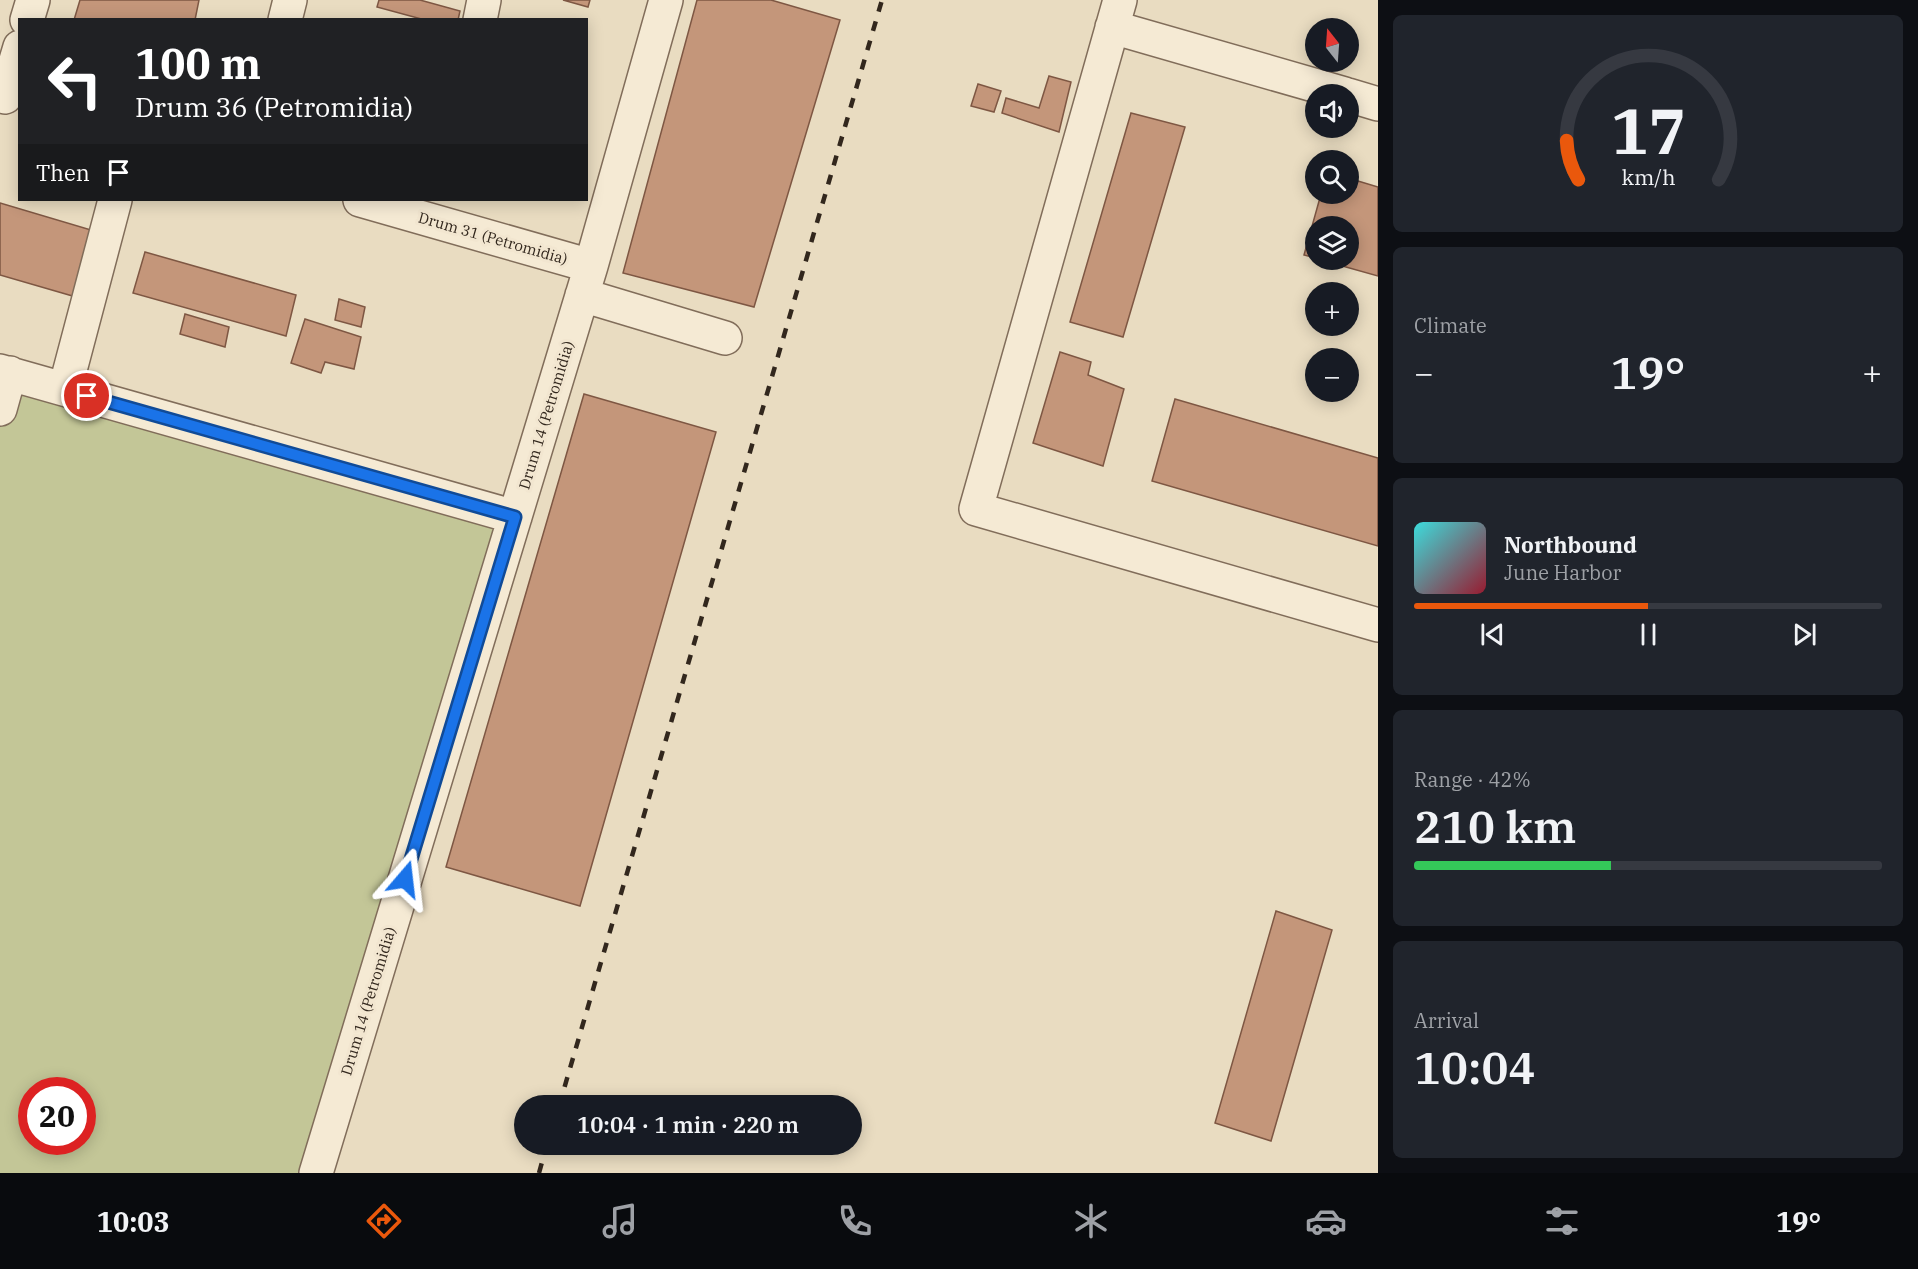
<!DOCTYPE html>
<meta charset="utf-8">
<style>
body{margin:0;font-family:"IBM Plex Serif",serif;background:#20242c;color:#f1f3f6;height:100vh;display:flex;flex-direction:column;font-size:22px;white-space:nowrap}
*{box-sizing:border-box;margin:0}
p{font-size:20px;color:#9ea1a6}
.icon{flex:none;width:33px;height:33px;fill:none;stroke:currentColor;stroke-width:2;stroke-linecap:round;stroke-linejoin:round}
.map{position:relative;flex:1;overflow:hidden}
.sheet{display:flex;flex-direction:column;gap:15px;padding:15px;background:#0d0f14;width:540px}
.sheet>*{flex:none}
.hud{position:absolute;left:18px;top:18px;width:570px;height:183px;border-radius:0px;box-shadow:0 3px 15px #0003;background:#202124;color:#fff;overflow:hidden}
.needle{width:39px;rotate:343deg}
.controls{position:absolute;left:1305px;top:18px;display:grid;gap:12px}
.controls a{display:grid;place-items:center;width:54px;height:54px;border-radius:50%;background:#171b24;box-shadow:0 3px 15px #0003;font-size:30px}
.speed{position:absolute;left:18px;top:1077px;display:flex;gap:12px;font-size:30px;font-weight:700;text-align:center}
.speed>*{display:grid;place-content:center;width:78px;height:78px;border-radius:50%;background:#171b24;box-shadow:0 3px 15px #0003;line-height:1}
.speed .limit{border:9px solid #d22;background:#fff;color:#111}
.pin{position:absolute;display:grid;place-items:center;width:51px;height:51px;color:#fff;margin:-26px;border:3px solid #fff;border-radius:50%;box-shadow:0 2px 6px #0007}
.me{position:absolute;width:66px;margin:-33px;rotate:17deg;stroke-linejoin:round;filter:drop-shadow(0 0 4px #0008)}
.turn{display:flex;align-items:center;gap:21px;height:126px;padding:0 18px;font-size:27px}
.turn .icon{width:78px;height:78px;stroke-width:2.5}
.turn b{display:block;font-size:42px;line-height:51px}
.then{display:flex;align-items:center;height:57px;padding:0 18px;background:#0003;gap:12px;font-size:22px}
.big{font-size:45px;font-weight:600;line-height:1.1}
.sheet .card{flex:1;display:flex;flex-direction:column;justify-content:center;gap:9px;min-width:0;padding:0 21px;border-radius:9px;background:#20242c}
.sheet .dial{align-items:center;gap:0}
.dial svg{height:156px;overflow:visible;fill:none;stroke:#363941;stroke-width:7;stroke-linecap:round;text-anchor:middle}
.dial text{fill:#f1f3f6;stroke:none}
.song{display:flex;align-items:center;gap:18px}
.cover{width:72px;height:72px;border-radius:9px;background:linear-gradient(135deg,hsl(180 70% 55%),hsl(350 70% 35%))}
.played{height:6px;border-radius:3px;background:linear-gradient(90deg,#ea580c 50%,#363941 50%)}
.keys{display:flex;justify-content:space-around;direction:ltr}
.heat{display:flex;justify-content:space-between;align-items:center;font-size:33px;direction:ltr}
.charge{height:9px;border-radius:4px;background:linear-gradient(90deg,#34c759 42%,#363941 0)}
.trip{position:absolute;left:514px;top:1095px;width:348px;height:60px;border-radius:30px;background:#171b24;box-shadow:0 3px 15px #0003;font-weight:600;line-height:60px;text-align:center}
.tabs{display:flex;height:96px;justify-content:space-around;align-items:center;background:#090b0e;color:#9ea1a6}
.tabs .icon{width:42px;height:42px}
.tabs .current{color:#ea580c}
.tabs b{font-size:27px;color:#f1f3f6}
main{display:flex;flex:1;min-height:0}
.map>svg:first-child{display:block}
.green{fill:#c3c697;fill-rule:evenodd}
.building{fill:#c4967a;stroke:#7e5743;stroke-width:1.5}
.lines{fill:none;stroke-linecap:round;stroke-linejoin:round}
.minor-casing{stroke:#816d5a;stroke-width:36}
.minor{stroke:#f5ead4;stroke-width:33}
.rail{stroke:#32271d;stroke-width:4.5;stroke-dasharray:10 10;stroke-linecap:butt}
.route-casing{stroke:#114b97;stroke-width:15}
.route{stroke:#1a73e8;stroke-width:10}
.labels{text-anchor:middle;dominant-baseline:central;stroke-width:6;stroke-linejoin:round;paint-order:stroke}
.street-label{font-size:15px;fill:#32271d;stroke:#f2e6d0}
</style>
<main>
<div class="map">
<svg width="1378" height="1173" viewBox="0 0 1378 1173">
<rect width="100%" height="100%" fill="#e9dcc1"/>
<path class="green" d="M10,373L515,517L316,1173H0V409ZM32,1090H82V1142H32Z"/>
<path class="building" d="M80,0H199L195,20H74Z
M379,0H420L460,11L458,20H425L377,7Z
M563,0H590L588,7Z
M697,0H771L840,20L754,307L623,273Z
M1049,76L1071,82L1059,132L1002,113L1006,98L1039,108Z
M978,84L1001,91L994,112L971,106Z
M1131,113L1185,127L1123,337L1070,322Z
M1348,178L1378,187V276L1321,260H1348V226H1316V258L1304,255L1321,194H1348Z
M0,203L91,230L76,297L0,275Z
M145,252L296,295L286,336L133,293Z
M339,299L365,307L361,327L335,320Z
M185,314L229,327L225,347L180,334Z
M305,319L361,337L354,369L325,362L321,373L291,363Z
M1060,352L1091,362L1088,375L1124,389L1103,466L1033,443Z
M584,394L716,432L580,906L446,867Z
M1175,399L1378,458V546L1152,481Z
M1276,911L1332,930L1271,1141L1215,1123Z"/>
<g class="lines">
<defs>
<path id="minor" d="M1120,0L976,509L1378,625
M27,20L33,0
M285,20L290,0
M480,20L484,0
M1112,27L1345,94
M1348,95L1378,104
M5,97L20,47
M360,200L591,266
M582,295L725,338
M0,371L515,517
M65,389L115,200
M0,409L10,373
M316,1173L591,266L666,0"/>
</defs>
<use href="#minor" class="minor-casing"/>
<use href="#minor" class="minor"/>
<path class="rail" d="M559,1106L882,0
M539,1173L547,1144"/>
</g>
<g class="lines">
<defs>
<path id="route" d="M87,396L515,517L405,879"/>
</defs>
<use href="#route" class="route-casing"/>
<use href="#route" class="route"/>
</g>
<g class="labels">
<g class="street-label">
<text transform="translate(493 238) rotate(16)">Drum 31 (Petromidia)</text>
<text transform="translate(546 415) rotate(-73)">Drum 14 (Petromidia)</text>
<text transform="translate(368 1001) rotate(-73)">Drum 14 (Petromidia)</text>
</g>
</g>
</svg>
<div class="controls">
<a><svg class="needle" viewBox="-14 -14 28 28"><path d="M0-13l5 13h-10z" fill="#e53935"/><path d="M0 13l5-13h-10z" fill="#9ea1a6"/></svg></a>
<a><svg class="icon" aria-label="sound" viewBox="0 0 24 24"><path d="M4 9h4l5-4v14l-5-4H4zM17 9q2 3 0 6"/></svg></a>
<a><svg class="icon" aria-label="search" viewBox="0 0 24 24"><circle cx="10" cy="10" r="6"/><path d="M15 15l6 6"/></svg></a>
<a><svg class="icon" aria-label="layers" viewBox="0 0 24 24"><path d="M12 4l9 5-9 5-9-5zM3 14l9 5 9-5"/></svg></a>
<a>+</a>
<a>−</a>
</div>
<div class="speed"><div class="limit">20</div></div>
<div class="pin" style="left:87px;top:396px;background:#d93025"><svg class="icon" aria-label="arrive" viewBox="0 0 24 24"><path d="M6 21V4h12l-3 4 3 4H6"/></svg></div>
<svg class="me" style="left:405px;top:879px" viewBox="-20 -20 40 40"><path d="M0-17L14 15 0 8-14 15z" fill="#1a73e8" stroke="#fff" stroke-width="4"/></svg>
<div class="trip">10:04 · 1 min · 220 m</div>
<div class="hud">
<div class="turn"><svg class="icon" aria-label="left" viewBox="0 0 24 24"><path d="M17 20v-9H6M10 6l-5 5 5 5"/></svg><div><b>100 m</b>Drum 36 (Petromidia)</div></div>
<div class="then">Then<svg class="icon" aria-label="arrive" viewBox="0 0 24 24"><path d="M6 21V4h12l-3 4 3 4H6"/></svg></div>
</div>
</div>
<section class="sheet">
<div class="card dial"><svg viewBox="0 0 100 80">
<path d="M14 69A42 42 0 1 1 86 69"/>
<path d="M14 69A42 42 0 0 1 8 49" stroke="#ea580c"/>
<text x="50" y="56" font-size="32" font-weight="700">17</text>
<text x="50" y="72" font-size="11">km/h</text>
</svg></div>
<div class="card"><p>Climate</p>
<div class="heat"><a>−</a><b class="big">19°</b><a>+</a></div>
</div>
<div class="card">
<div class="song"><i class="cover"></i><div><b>Northbound</b><p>June Harbor</p></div></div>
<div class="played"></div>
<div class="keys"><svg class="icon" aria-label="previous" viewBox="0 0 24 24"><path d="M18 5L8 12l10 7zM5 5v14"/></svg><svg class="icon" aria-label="pause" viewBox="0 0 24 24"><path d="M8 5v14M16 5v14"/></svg><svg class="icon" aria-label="next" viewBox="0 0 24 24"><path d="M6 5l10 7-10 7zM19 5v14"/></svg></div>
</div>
<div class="card"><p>Range · 42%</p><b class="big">210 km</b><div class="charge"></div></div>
<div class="card"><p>Arrival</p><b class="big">10:04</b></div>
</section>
</main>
<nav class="tabs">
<b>10:03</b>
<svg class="icon current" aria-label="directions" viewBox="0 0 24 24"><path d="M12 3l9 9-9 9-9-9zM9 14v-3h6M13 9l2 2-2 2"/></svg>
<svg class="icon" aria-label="music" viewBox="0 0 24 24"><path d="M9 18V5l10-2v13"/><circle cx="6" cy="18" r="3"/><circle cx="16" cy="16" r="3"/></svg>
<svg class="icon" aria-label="phone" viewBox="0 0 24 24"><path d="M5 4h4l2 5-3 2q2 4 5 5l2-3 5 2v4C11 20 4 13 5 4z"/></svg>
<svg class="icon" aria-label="climate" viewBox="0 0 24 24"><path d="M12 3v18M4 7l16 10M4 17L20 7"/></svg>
<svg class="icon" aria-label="car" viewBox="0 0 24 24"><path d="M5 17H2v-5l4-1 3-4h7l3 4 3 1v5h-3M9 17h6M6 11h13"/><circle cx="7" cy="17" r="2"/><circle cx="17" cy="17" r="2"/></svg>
<svg class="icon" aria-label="filters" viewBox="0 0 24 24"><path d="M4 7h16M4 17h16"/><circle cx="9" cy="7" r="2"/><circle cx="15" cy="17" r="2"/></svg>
<b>19°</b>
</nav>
